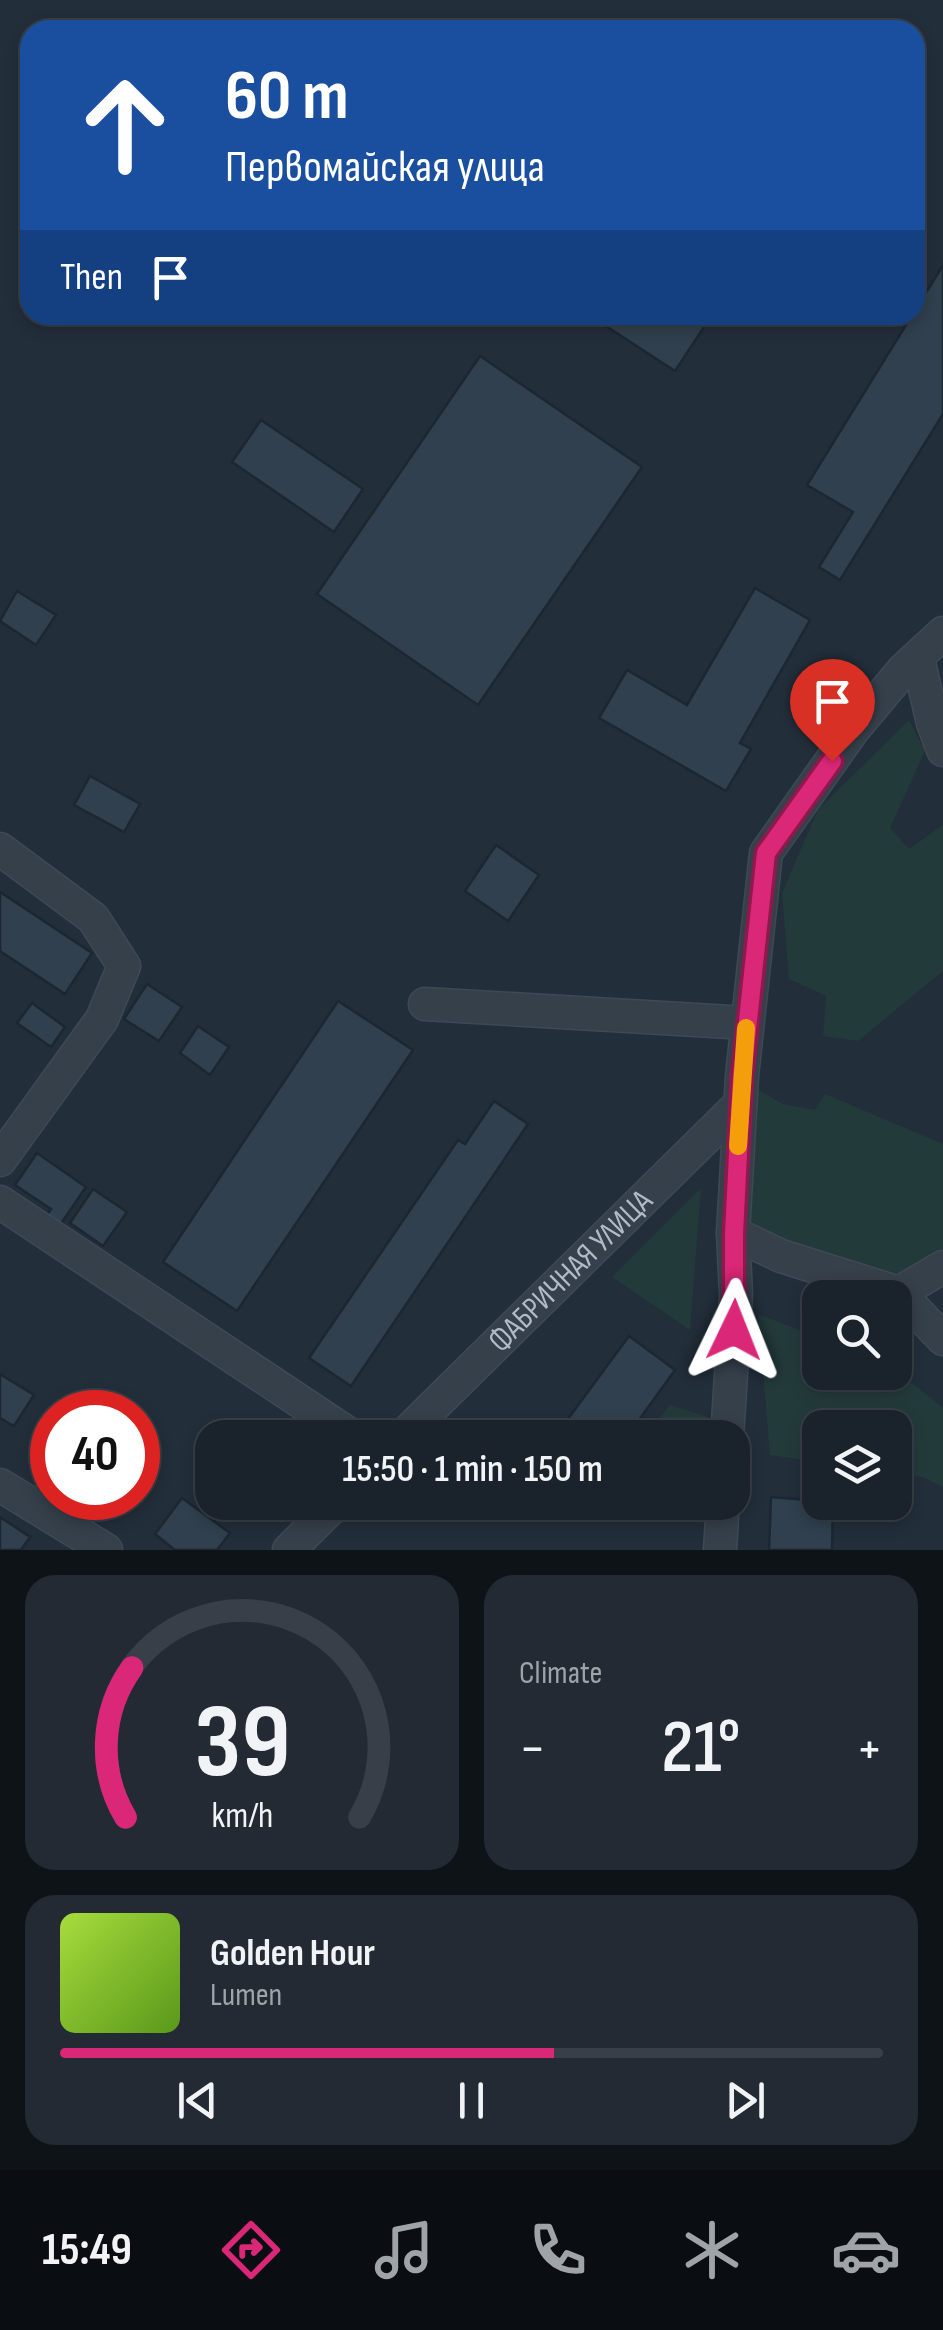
<!DOCTYPE html>
<meta charset="utf-8">
<style>
body{margin:0;font-family:"Sofia Sans Condensed",sans-serif;background:#232a34;color:#f1f3f6;height:100vh;display:flex;flex-direction:column;font-size:38px;white-space:nowrap}
*{box-sizing:border-box;margin:0}
p{font-size:32px;color:#9fa4a9}
.icon{flex:none;width:55px;height:55px;fill:none;stroke:currentColor;stroke-width:2;stroke-linecap:round;stroke-linejoin:round}
.map{position:relative;height:1550px;overflow:hidden}
.side{display:flex;flex-direction:column;gap:25px;padding:25px;background:#0e1318;flex:1}
.side>*{flex:none}
.top-card{position:absolute;left:20px;top:20px;width:905px;height:305px;border-radius:30px;box-shadow:0 5px 15px #0003,0 0 0 2px #383f48;background:#1a4fa0;color:#fff;overflow:hidden}
.fabs{position:absolute;left:802px;top:1280px;display:grid;gap:20px}
.fabs a{display:grid;place-items:center;width:110px;height:110px;border-radius:20px;background:#1a222c;box-shadow:0 5px 15px #0003,0 0 0 2px #383f48;font-size:50px}
.speed{position:absolute;left:30px;top:1390px;display:flex;gap:20px;font-size:50px;font-weight:700;text-align:center}
.speed>*{display:grid;place-content:center;width:130px;height:130px;border-radius:50%;background:#1a222c;box-shadow:0 5px 15px #0003,0 0 0 2px #383f48;line-height:1}
.speed .limit{border:15px solid #d22;background:#fff;color:#111}
.pin{position:absolute;display:grid;place-items:center;width:85px;height:85px;color:#fff;margin:-102px -42px;border-radius:50% 50% 50% 0;rotate:-45deg;box-shadow:0 0 10px #0007}
.pin .icon{rotate:45deg}
.me{position:absolute;width:110px;margin:-55px;rotate:2deg;stroke-linejoin:round;filter:drop-shadow(0 0 8px #0008)}
.turn{display:flex;align-items:center;gap:35px;height:210px;padding:0 40px;font-size:45px}
.turn .icon{width:130px;height:130px;stroke-width:2.5}
.turn b{display:block;font-size:70px;line-height:85px}
.then{display:flex;align-items:center;height:95px;padding:0 40px;background:#0003;gap:20px;font-size:38px}
.big{font-size:75px;font-weight:600;line-height:1.1}
.side .tile{flex:1;display:flex;flex-direction:column;justify-content:center;gap:15px;min-width:0;padding:0 35px;border-radius:30px;background:#232a34}
.side .dial{align-items:center;gap:0}
.dial svg{height:260px;overflow:visible;fill:none;stroke:#383f48;stroke-width:7;stroke-linecap:round;text-anchor:middle}
.dial text{fill:#f1f3f6;stroke:none}
.song{display:flex;align-items:center;gap:30px}
.cover{width:120px;height:120px;border-radius:15px;background:linear-gradient(135deg,hsl(80 70% 55%),hsl(90 70% 35%))}
.played{height:10px;border-radius:5px;background:linear-gradient(90deg,#db2777 60%,#383f48 60%)}
.keys{display:flex;justify-content:space-around;direction:ltr}
.heat{display:flex;justify-content:space-between;align-items:center;font-size:55px;direction:ltr}
.side .tiles{flex:1;display:grid;gap:25px;grid-template-columns:1fr 1fr}
.tile:last-child{grid-column:span 2}
.trip{position:absolute;left:195px;top:1420px;width:555px;height:100px;border-radius:30px;background:#1a222c;box-shadow:0 5px 15px #0003,0 0 0 2px #383f48;font-weight:600;line-height:100px;text-align:center}
.tab-bar{display:flex;height:160px;justify-content:space-around;align-items:center;background:#0a0e12;color:#9fa4a9}
.tab-bar .icon{width:70px;height:70px}
.tab-bar .selected{color:#db2777}
.tab-bar b{font-size:45px;color:#f1f3f6}
.map>svg:first-child{display:block}
.green{fill:#233a3b}
.building{fill:#30404e;stroke:#1d2731;stroke-width:2.5}
.lines{fill:none;stroke-linecap:round;stroke-linejoin:round}
.minor-casing{stroke:#3f4954;stroke-width:35}
.minor{stroke:#35404b;stroke-width:32}
.route-casing{stroke:#8e194d;stroke-width:25}
.route{stroke:#db2777;stroke-width:18}
.slow{stroke:#f59e0b;stroke-width:18}
.labels{text-anchor:middle;dominant-baseline:central;stroke-width:10;stroke-linejoin:round;paint-order:stroke}
.street-label{font-size:32px;fill:#b0bbc7;stroke:#1b252f}
</style>
<div class="map">
<svg width="943" height="1550" viewBox="0 0 943 1550">
<rect width="100%" height="100%" fill="#222e3a"/>
<path class="green" d="M909,720L925,751L890,828L909,849L943,825V971L858,1041L823,1036L826,996L789,979L782,893L818,810Z
M755,1088L783,1104L815,1110L825,1094L943,1144V1248L921,1283L745,1243Z
M701,1188L690,1330L612,1277Z
M758,1314L820,1338V1372H895V1369L943,1408V1487L922,1477L895,1473V1428H820V1462L770,1455Z
M670,1405L708,1417L707,1437H644Z"/>
<path class="building" d="M943,265V414L840,580L819,567L853,512L807,485Z
M589,315H712L675,371Z
M480,356L642,467L478,705L317,594Z
M261,420L363,489L334,532L232,462Z
M755,588L810,620L740,743L751,749L726,791L599,718L627,670L687,705Z
M17,591L56,615L36,645L0,621Z
M90,776L140,804L124,832L74,805Z
M496,845L539,875L508,921L465,891Z
M0,892L92,953L65,994L0,951Z
M147,984L182,1007L159,1041L124,1019Z
M338,1001L413,1050L237,1311L163,1262Z
M32,1003L65,1027L51,1047L17,1023Z
M198,1026L229,1047L210,1075L180,1053Z
M494,1101L528,1124L351,1386L309,1358L458,1140L465,1144Z
M37,1153L86,1187L60,1225L46,1216L51,1209L15,1185Z
M93,1189L127,1212L103,1246L70,1223Z
M629,1336L675,1370L626,1438H554Z
M0,1374L34,1395L14,1426L0,1418Z
M56,1403L70,1412H52V1442L38,1432Z
M771,1497L833,1502L832,1550H769Z
M182,1498L230,1533L217,1550H175L155,1534Z
M0,1517L30,1537L21,1550H0Z"/>
<g class="lines">
<defs>
<g id="minor">
<path d="M918,659L933,723L943,750"/>
<path d="M0,849L93,918L124,966L102,1019L0,1160"/>
<path d="M425,1004L747,1023"/>
<path d="M0,1202L355,1438"/>
<path d="M733,1233L781,1256L899,1293L943,1267"/>
<path d="M899,1293L943,1339"/>
<path id="s1" d="M401,1438L740,1104"/>
<path d="M727,1438L736,1295L733,1233L742,1076L766,853L853,730L904,669L943,633"/>
<path d="M0,1485L106,1550"/>
<path d="M289,1550L337,1502"/>
<path d="M720,1550L723,1502"/>
</g>
</defs>
<use href="#minor" class="minor-casing"/>
<use href="#minor" class="minor"/>
</g>
<g class="lines">
<defs>
<path id="route" d="M734,1330V1233L742,1076L766,853L832,761"/>
</defs>
<use href="#route" class="route-casing"/>
<use href="#route" class="route"/>
<path class="slow" d="M738,1146L746,1028"/>
</g>
<g class="labels">
<g class="street-label">
<text stroke="none"><textPath href="#s1" startOffset="238">ФАБРИЧНАЯ УЛИЦА</textPath></text>
</g>
</g>
</svg>
<div class="fabs">
<a><svg class="icon" aria-label="search" viewBox="0 0 24 24"><circle cx="10" cy="10" r="6"/><path d="M15 15l6 6"/></svg></a>
<a><svg class="icon" aria-label="layers" viewBox="0 0 24 24"><path d="M12 4l9 5-9 5-9-5zM3 14l9 5 9-5"/></svg></a>
</div>
<div class="speed"><div class="limit">40</div></div>
<div class="pin" style="left:832px;top:761px;background:#d93025"><svg class="icon" aria-label="arrive" viewBox="0 0 24 24"><path d="M6 21V4h12l-3 4 3 4H6"/></svg></div>
<svg class="me" style="left:734px;top:1330px" viewBox="-20 -20 40 40"><path d="M0-17L14 15 0 8-14 15z" fill="#db2777" stroke="#fff" stroke-width="4"/></svg>
<div class="trip">15:50 · 1 min · 150 m</div>
<div class="top-card">
<div class="turn"><svg class="icon" aria-label="ahead" viewBox="0 0 24 24"><path d="M12 20V5M6 11l6-6 6 6"/></svg><div><b>60 m</b>Первомайская улица</div></div>
<div class="then">Then<svg class="icon" aria-label="arrive" viewBox="0 0 24 24"><path d="M6 21V4h12l-3 4 3 4H6"/></svg></div>
</div>
</div>
<section class="side">
<div class="tiles">
<div class="tile dial"><svg viewBox="0 0 100 80">
<path d="M14 69A42 42 0 1 1 86 69"/>
<path d="M14 69A42 42 0 0 1 16 23" stroke="#db2777"/>
<text x="50" y="56" font-size="32" font-weight="700">39</text>
<text x="50" y="72" font-size="11">km/h</text>
</svg></div>
<div class="tile"><p>Climate</p>
<div class="heat"><a>−</a><b class="big">21°</b><a>+</a></div>
</div>
<div class="tile">
<div class="song"><i class="cover"></i><div><b>Golden Hour</b><p>Lumen</p></div></div>
<div class="played"></div>
<div class="keys"><svg class="icon" aria-label="previous" viewBox="0 0 24 24"><path d="M18 5L8 12l10 7zM5 5v14"/></svg><svg class="icon" aria-label="pause" viewBox="0 0 24 24"><path d="M8 5v14M16 5v14"/></svg><svg class="icon" aria-label="next" viewBox="0 0 24 24"><path d="M6 5l10 7-10 7zM19 5v14"/></svg></div>
</div>
</div>
</section>
<nav class="tab-bar">
<b>15:49</b>
<svg class="icon selected" aria-label="directions" viewBox="0 0 24 24"><path d="M12 3l9 9-9 9-9-9zM9 14v-3h6M13 9l2 2-2 2"/></svg>
<svg class="icon" aria-label="music" viewBox="0 0 24 24"><path d="M9 18V5l10-2v13"/><circle cx="6" cy="18" r="3"/><circle cx="16" cy="16" r="3"/></svg>
<svg class="icon" aria-label="phone" viewBox="0 0 24 24"><path d="M5 4h4l2 5-3 2q2 4 5 5l2-3 5 2v4C11 20 4 13 5 4z"/></svg>
<svg class="icon" aria-label="climate" viewBox="0 0 24 24"><path d="M12 3v18M4 7l16 10M4 17L20 7"/></svg>
<svg class="icon" aria-label="car" viewBox="0 0 24 24"><path d="M5 17H2v-5l4-1 3-4h7l3 4 3 1v5h-3M9 17h6M6 11h13"/><circle cx="7" cy="17" r="2"/><circle cx="17" cy="17" r="2"/></svg>
</nav>
